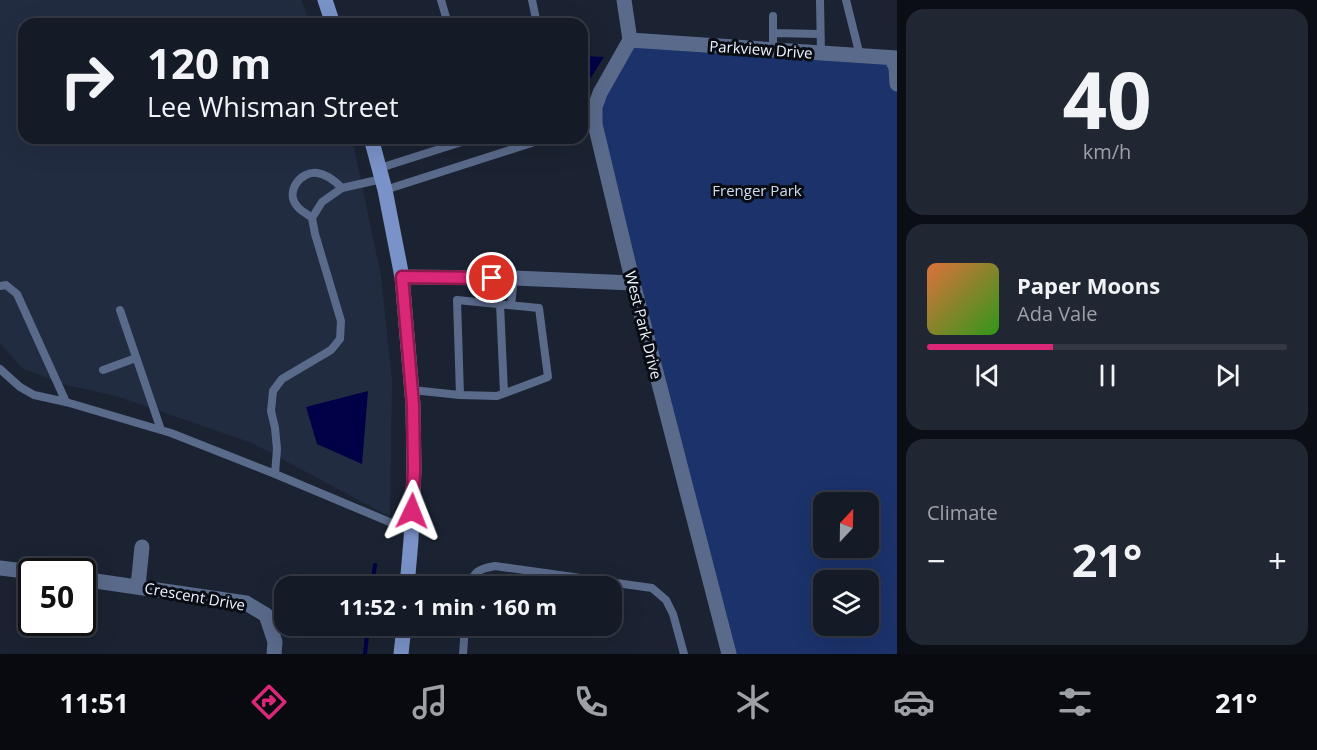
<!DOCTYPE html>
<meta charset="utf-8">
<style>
body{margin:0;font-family:"Open Sans",sans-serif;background:#212732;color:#f1f3f6;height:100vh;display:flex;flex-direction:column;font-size:22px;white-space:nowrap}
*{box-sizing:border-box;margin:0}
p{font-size:20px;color:#9da1a7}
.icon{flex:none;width:33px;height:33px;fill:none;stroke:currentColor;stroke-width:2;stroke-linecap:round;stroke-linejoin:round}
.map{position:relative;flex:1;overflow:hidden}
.sheet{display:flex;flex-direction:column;gap:9px;padding:9px;background:#0b0e15;width:420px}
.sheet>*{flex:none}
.top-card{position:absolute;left:18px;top:18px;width:570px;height:126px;border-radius:18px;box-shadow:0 6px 24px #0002,0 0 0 2px #333843;background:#141a26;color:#f1f3f6;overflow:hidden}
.needle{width:39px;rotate:22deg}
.tools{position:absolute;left:813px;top:492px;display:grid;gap:12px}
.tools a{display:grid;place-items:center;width:66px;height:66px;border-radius:12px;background:#141a26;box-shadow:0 6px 24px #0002,0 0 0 2px #333843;font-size:30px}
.speed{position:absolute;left:18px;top:558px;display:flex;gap:12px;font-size:30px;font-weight:700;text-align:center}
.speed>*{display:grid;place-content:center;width:78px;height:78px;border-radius:50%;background:#141a26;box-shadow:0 6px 24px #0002,0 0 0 2px #333843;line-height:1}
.speed .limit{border:3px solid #111;border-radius:9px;background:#fff;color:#111}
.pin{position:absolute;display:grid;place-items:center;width:51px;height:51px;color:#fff;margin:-26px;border:3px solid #fff;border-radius:50%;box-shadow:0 2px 6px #0007}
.me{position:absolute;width:66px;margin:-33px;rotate:2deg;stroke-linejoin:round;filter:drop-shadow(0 0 4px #0008)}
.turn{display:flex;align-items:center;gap:21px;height:126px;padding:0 30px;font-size:27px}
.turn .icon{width:78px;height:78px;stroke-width:2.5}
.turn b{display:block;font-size:42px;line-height:51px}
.big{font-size:45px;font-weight:700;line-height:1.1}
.sheet .widget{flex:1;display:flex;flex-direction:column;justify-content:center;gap:9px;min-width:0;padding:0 21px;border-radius:18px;background:#212732}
.sheet .dial{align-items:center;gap:0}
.dial b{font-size:78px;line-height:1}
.song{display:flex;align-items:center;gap:18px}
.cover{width:72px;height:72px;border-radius:9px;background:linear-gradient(135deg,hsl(20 70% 55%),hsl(110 70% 35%))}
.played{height:6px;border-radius:3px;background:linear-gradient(90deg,#db2777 35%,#333843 35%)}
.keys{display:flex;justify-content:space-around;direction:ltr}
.heat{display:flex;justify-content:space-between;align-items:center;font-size:33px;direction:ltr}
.trip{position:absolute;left:274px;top:576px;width:348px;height:60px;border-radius:18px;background:#141a26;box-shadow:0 6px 24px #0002,0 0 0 2px #333843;font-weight:700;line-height:60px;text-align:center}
.menu{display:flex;height:96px;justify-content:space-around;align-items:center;background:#080a0f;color:#9da1a7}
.menu .icon{width:42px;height:42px}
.menu .on{color:#db2777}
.menu b{font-size:27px;color:#f1f3f6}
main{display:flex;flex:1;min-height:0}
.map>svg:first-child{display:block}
.built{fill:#222c41}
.green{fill:#1b326b;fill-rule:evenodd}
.water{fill:#010046}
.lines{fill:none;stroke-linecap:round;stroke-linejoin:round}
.stream{stroke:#010046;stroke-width:4}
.service{stroke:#5a6a8b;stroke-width:8}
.minor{stroke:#5a6a8b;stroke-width:15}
.secondary{stroke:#7992c7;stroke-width:15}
.route-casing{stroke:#8e194d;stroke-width:15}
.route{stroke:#db2777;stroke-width:10}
.labels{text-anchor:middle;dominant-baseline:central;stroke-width:6;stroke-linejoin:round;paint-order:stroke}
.street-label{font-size:15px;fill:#edf2fd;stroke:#090c13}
.park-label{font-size:15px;fill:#d2dcf1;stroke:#090c13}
</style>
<main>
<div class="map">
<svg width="897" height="654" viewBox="0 0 897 654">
<rect width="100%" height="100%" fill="#1b2332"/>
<path class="built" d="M0,0H301L311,24H24V138H352L381,276L392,380L390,517L252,443L116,396L62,384L22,368L0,343Z"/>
<path class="green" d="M630,40L891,58L897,79V654H730L595,107ZM824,502H868V548H824ZM824,580H868V626H824Z"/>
<path class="water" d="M582,56L604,57L588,82L582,97Z
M368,391L362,464L317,444L306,407Z"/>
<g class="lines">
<path class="stream" d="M372,586L375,565
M365,654L368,626"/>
<path class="service" d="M441,0L448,24
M532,0L537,24
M820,0L821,53
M846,0L860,56
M773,16V50
M773,33L820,34
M582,128L595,124
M380,168L474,138
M385,190L547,138
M312,218C308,214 300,211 297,206C285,192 300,171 317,173C327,174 335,181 342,188
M0,286L6,285L17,294L66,402
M457,300L539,308L548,377L497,396L460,395Z
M500,304L504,393
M511,305L514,278
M120,310L161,430
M0,369L20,387L34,395L66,402L171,433L275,474L411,531
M103,370L136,358
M412,390L460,395
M275,474L277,449L275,428L271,411L273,391L282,379L331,350L340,339L341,321L315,234L312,218L322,202L342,188L382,179
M469,586C474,571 479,569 495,566L652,588L666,600L673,614L684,654
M463,654L465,626"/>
<path class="minor" d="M624,0L630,40L600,93L595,107V124L633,283L729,654
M630,40L897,58
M891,58L896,67L897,84
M402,277L514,278L633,283
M0,568L32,572
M82,579L246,603L266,615L275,642L274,654
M138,586L142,547"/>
<path class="secondary" d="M325,0L333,24
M371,138L385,190L402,277L413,405L414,470L411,540L407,586
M401,654L404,626"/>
</g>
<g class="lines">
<defs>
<path id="route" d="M412,511L414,470L413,405L402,277L492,278"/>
</defs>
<use href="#route" class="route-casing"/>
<use href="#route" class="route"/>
</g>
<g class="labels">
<g class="street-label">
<text transform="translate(761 49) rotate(4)">Parkview Drive</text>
<text transform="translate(644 325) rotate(76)">West Park Drive</text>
<text transform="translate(195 596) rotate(10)">Crescent Drive</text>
</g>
<g class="park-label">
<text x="757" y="190">Frenger Park</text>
</g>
</g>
</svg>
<div class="tools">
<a><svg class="needle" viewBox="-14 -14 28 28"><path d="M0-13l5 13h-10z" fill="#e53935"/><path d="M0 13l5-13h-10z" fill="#9da1a7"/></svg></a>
<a><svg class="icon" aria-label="layers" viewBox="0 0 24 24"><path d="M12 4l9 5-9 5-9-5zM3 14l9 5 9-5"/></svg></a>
</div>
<div class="speed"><div class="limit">50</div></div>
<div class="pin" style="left:492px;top:278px;background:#d93025"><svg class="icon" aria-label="arrive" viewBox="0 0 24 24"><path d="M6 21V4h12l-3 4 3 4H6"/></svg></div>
<svg class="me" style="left:412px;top:511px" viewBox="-20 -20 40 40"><path d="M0-17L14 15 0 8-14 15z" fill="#db2777" stroke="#fff" stroke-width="4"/></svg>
<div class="trip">11:52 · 1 min · 160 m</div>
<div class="top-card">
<div class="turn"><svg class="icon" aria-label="right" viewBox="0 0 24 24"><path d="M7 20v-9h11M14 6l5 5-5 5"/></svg><div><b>120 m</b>Lee Whisman Street</div></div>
</div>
</div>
<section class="sheet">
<div class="widget dial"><b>40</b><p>km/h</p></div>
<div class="widget">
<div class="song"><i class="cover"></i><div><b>Paper Moons</b><p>Ada Vale</p></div></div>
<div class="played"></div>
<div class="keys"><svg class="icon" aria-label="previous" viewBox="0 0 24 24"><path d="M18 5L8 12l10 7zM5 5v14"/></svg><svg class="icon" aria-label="pause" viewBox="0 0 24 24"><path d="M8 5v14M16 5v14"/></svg><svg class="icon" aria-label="next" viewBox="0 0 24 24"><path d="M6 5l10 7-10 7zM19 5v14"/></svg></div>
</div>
<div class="widget"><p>Climate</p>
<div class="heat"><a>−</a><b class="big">21°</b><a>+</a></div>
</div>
</section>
</main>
<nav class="menu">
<b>11:51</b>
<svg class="icon on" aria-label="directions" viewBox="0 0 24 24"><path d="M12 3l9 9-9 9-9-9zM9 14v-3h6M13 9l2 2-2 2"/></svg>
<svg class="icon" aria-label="music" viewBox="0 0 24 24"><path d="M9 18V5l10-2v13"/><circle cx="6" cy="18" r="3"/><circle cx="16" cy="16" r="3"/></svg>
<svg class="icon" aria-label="phone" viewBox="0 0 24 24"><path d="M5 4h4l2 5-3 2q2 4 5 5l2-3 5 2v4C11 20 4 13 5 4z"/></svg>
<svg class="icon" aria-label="climate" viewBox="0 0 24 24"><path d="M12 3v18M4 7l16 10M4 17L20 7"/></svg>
<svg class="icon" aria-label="car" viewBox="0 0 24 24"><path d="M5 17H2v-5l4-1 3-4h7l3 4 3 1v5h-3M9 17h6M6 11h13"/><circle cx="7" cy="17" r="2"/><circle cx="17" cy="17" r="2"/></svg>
<svg class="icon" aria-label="filters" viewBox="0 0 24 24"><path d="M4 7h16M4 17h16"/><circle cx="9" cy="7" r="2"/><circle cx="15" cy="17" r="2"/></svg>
<b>21°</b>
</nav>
